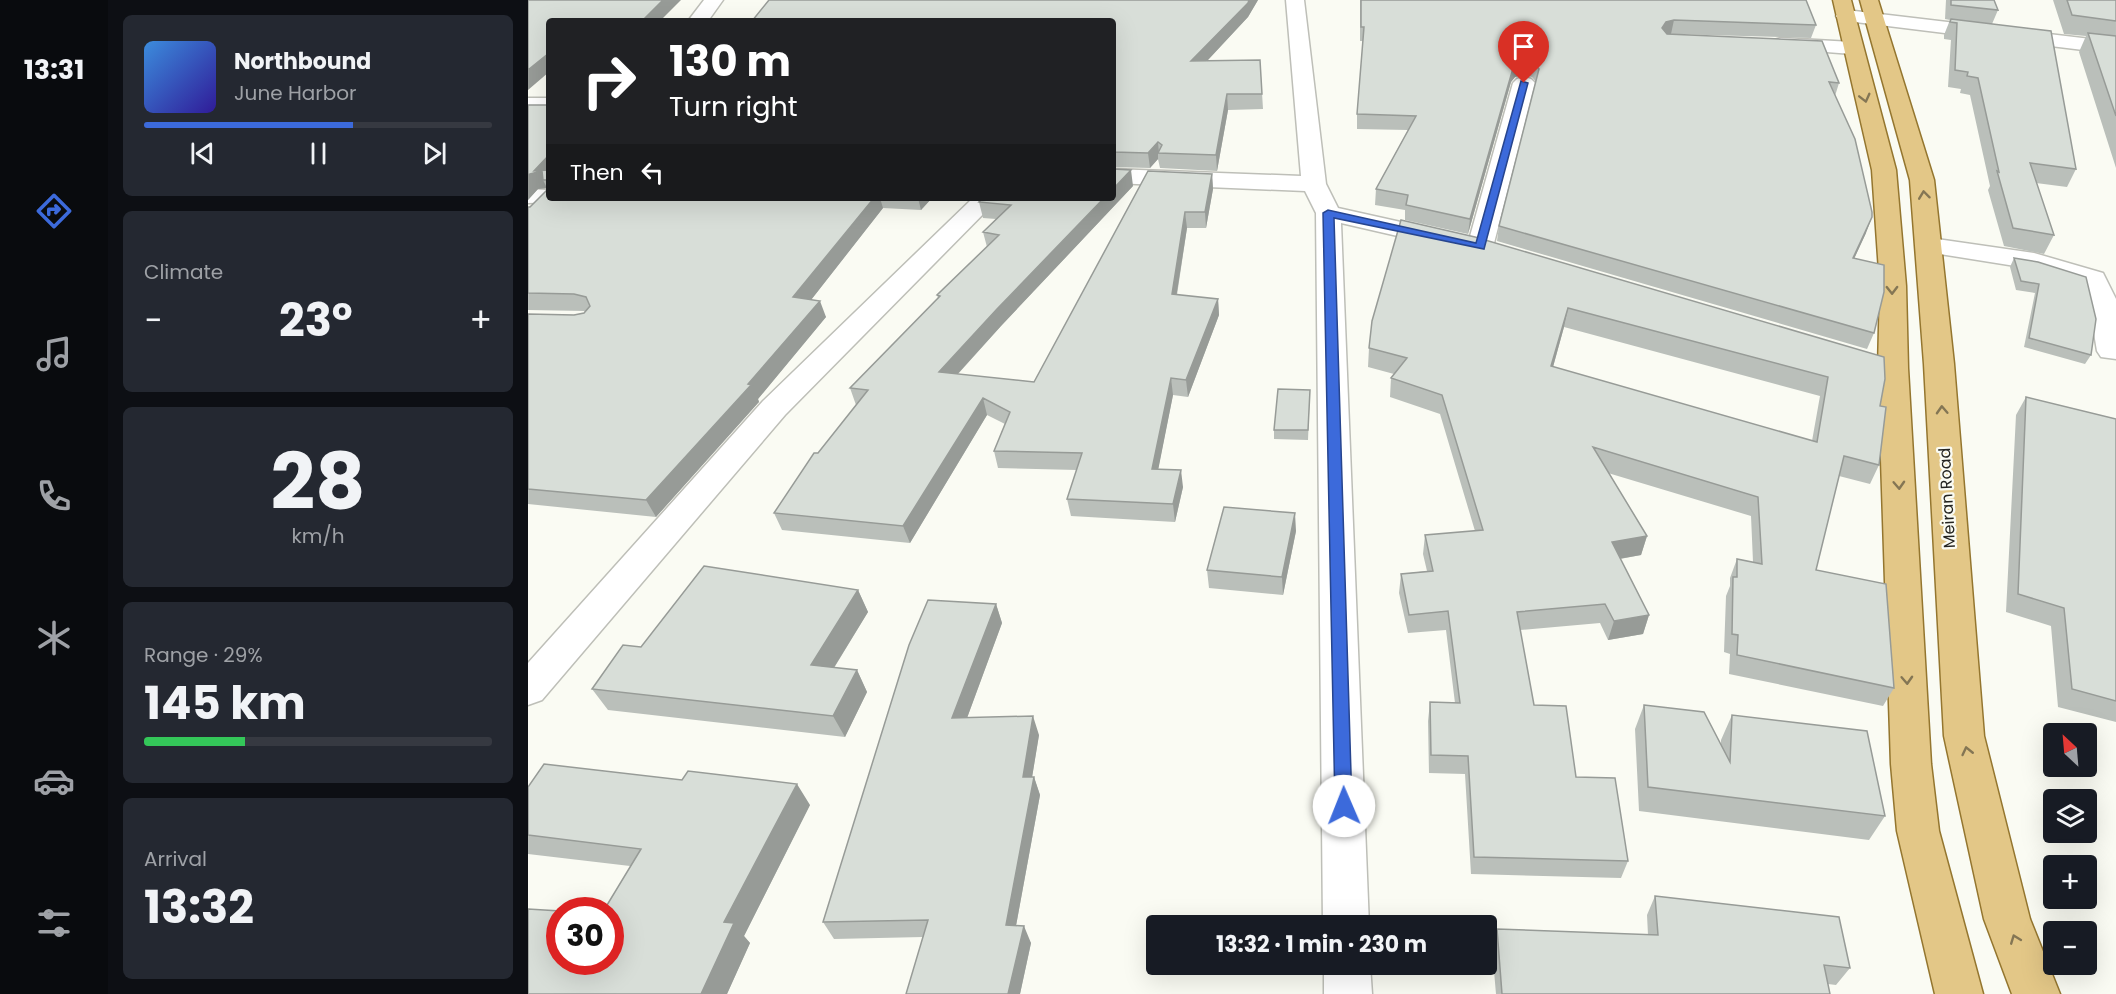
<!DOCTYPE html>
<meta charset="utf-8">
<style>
body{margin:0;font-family:Poppins,sans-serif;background:#242831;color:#f1f3f6;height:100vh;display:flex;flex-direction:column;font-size:22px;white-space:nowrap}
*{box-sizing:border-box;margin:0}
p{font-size:20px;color:#9ea1a6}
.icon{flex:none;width:33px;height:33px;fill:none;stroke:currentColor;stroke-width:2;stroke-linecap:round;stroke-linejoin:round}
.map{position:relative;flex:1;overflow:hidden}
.details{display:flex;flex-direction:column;gap:15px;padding:15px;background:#0d0f14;width:420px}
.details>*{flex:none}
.guide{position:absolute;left:18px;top:18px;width:570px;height:183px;border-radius:6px;box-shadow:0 6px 24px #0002;background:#202124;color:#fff;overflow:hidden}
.needle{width:39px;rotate:334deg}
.fabs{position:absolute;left:1515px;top:723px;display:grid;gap:12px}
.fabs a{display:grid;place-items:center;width:54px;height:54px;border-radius:6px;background:#171b24;box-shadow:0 6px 24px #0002;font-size:30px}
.speed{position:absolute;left:18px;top:897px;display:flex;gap:12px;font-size:30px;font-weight:700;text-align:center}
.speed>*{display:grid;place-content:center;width:78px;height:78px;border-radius:50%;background:#171b24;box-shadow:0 6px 24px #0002;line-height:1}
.speed .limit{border:9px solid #d22;background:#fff;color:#111}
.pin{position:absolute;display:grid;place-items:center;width:51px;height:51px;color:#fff;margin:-62px -26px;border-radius:50% 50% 50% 0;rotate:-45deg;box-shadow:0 0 6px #0007}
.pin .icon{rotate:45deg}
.me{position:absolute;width:66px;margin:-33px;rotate:359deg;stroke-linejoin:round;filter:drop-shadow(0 0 4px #0008)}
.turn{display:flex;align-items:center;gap:21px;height:126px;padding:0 24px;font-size:27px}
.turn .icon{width:78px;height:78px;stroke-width:2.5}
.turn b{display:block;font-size:42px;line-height:51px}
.then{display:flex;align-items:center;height:57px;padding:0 24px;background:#0003;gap:12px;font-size:22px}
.big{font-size:45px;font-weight:700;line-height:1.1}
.details .card{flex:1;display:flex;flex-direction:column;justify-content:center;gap:9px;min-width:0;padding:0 21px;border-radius:9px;background:#242831}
.details .dial{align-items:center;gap:0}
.dial b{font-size:78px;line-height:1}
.song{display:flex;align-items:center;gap:18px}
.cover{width:72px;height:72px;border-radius:9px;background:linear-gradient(135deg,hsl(210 70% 55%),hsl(250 70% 35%))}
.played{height:6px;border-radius:3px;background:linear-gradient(90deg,#3c6adb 60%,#363941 60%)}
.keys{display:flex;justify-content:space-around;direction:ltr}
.heat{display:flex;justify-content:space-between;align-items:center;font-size:33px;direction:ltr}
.charge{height:9px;border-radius:4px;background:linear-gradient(90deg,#34c759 29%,#363941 0)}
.trip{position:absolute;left:618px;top:915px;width:351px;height:60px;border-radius:6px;background:#171b24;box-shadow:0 6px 24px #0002;font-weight:700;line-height:60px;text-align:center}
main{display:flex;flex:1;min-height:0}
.tab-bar{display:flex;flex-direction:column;width:108px;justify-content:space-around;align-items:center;background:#090b0e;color:#9ea1a6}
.tab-bar .icon{width:42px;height:42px}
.tab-bar .current{color:#3c6adb}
.tab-bar b{font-size:27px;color:#f1f3f6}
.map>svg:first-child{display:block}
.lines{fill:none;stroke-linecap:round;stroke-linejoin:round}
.minor-casing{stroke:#bebfb8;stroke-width:3}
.major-casing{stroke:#94762f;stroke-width:3}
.minor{fill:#fff;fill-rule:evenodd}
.major{fill:#e3c787;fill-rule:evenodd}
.wall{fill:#babfba;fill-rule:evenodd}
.shaded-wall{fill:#979b97}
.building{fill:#d8ded8;stroke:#979b97;stroke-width:1.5;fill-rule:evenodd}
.oneway{stroke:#847654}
.route{fill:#3c6adb;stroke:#27458e;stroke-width:1.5}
.labels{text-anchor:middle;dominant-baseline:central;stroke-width:4.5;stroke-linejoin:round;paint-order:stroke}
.street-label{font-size:16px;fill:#242421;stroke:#fafbf3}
</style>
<main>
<nav class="tab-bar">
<b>13:31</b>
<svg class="icon current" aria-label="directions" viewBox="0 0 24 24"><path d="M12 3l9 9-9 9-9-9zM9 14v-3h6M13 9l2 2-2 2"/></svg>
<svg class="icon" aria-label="music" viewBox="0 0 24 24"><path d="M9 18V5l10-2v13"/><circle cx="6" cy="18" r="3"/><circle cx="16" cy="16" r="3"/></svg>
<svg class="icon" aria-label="phone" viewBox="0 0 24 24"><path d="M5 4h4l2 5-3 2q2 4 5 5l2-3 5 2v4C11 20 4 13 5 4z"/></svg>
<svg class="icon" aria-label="climate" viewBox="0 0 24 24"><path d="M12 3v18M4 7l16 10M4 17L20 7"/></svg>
<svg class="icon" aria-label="car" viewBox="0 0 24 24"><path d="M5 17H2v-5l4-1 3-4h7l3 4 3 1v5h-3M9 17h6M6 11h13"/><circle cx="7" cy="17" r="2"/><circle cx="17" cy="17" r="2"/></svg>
<svg class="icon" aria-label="filters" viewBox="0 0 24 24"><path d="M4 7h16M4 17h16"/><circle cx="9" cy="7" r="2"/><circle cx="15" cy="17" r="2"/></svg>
</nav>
<section class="details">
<div class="card">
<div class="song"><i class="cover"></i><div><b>Northbound</b><p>June Harbor</p></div></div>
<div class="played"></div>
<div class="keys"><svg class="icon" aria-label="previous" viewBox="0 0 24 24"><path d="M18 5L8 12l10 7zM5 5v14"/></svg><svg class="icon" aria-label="pause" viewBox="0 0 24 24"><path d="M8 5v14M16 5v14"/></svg><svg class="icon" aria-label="next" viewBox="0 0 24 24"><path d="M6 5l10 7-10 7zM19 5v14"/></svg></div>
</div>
<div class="card"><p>Climate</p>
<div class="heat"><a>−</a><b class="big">23°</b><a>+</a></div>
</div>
<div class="card dial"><b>28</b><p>km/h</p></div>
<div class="card"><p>Range · 29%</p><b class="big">145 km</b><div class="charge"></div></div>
<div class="card"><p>Arrival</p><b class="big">13:32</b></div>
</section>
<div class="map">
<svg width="1588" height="994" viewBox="0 0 1588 994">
<rect width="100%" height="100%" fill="#fafbf3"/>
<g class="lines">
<defs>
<path id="minor" d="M176,0H195L180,21H160Z
M758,0H776L798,184L810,208L922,233L926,238L922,243L913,246L813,223L841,926H795L788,213L777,191L585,183V169L773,176Z
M1318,10L1588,42V54L1311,20L1308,16L1311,12Z
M1253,38L1324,42L1331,44L1334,48L1331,52L1324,54L1246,48L1243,44L1246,40Z
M996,77L1003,79L1007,83L965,247L961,252L952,255L943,252L939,247L985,83L989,79Z
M0,98H21V112H0Z
M0,189L21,190V198H31L29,202L0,203Z
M445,198H471L257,415L14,700L0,705V663L235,401Z
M1402,238L1506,253L1575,273L1588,299V359L1573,357L1569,351L1560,297L1555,284L1506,269L1393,251L1389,246L1393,241Z
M796,964H842L844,994H796Z"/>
<path id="major" d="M1305,0H1323L1368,170L1378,286L1380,368L1403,764L1411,831L1455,994H1407L1369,831L1363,764L1350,368L1352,286L1344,170Z
M1332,0H1350L1406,180L1426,364L1456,736L1502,919L1532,994H1484L1456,919L1416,736L1396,364L1382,180Z"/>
</defs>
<use href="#minor" class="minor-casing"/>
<use href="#major" class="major-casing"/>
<use href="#minor" class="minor"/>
<use href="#major" class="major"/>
</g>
<path class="wall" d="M241,0H730L720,17L679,61L732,60L735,109L700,110L689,171L632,168L630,159L622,168L585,167V21Z
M832,0L1288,25L1283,38L1143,34H1141L1311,83L1307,96L1338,233L1326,259L1346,333L1339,349L969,241L971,226L1008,82L1004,77L995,75L987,77L983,82L940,234L877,220V210L847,205L848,189L880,130L829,129V114L835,41H832Z
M1418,0H1466L1470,10L1464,24L1548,169L1539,187L1508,183L1526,235L1516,254L1476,246L1460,190L1462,186L1442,95L1432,93L1433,89L1420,87L1423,40L1416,39V35L1422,20L1417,19Z
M1525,0H1588V168L1551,52L1558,36L1536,34Z
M0,105H21V198H404L393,210L355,208L283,300L298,317L230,399L231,402L230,403L128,517L0,504V314L46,315L56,313L57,311L0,310V207H2L20,189L19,188L10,189L0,200Z
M684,174L685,189L678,228H659L649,295L690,299L691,315L660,397L645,395L630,469L655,487L647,522L543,516L539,499L549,470L470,468L466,451L477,424L459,415L382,543L254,530L246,513L290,453L328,405L322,388L410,298L409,295L459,247L455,232L468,219L455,218L451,202L605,186L473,326L430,374L506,382Z
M873,220L1356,357L1352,406L1351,465L1342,484L1311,476L1288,570L1366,688L1355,706L1201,674L1202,654L1196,652L1198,596L1202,586V578L1209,559L1225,562L1223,516L1080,473L1119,536L1113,555L1092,559L1121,615L1115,634L1080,640L1072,623L992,630L1006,705L1048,777L1100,861L1093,878L943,874L937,774L901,773L900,721L902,702L927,703L918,630L880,633L871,593L873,574L899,571L895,554L897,535L947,531L912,414L862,397L863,378L866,374L840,367L841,348ZM1036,327L1292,396L1284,441L1025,367Z
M1486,258L1510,262L1563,355L1557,364L1496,347L1507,293L1488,290L1482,267Z
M782,390L780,440L746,439V430Z
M1498,397L1588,419V722L1530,707L1523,626L1478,612L1488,415Z
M768,531L755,595L681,588L679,570Z
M330,590L340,612L306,668L329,670L339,692L317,737L80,710L64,689L113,647Z
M468,604L474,623L439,718L511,735L504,777H506L512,795L488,926L503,943L492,994H378L395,937L306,939L295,922Z
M1116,705L1193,744V740L1204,715L1357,816L1341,840L1111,811L1107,729Z
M0,787L282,805L216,936L222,943L199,994H0L82,962L102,866L0,854Z
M1127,896L1322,968L1308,985L1300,984L1302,994H968L964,948L969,929L1120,935L1119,915Z"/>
<path class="shaded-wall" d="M135,0H153L132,21H114Z
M721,0H730L720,17L665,76L663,61Z
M1146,20L1143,34L1135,36L1134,28L1138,22Z
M21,53V72L0,90V70Z
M997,61L995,75L987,77L983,82L940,234L942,219L985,68L989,63Z
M699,94L700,110L689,171L688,155Z
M630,142L631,153H630V159L622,168L620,153Z
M21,155V179L15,180L19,188L10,189L0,200V175Z
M603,170L605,186L473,326L416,389L411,372L469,309L576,198H585V189Z
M684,174L685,189L678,228L677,212Z
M346,198H352L355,208L272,314L265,297Z
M390,198H404L393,210Z
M657,212L659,228L646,311L644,294Z
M1344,217L1338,233L1319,274L1325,258Z
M690,299L691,315L660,397L658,380Z
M292,301L298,317L230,399L231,402L230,403L128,517L118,500L220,384Z
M1040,308L1036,327L1020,385L1023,366Z
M643,378L645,395L627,486L624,469Z
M455,398L459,415L382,543L375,526Z
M653,470L655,487L647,522L645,504Z
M767,513L768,531L755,595L754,577Z
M1119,536L1113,555L1079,561L1084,542Z
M330,590L340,612L294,687L283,665Z
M468,604L474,623L432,737L424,718Z
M1121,615L1115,634L1080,640L1086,621Z
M329,670L339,692L317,737L305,716Z
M505,716L511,735L501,796L495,777Z
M506,777L512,795L485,942L478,925Z
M269,784L282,805L216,936L222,943L199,994H173L196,922Z
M496,926L503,943L492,994H480Z"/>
<path class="building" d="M0,0H135L114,21H21V53L0,70Z
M241,0H721L720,3L663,61L732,60L734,94H699L688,155L630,153L634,145L630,142L620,153L585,152V21H224Z
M833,0H1278L1288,25L1146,20L1138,22L1134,28L1139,34L1294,41L1311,83L1301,82L1327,139L1344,212V217L1325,258L1356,265V292L1346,333L971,226L1011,69L1006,63L997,61L989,63L985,68L942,219L878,205L880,195L848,189L888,116L829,114L836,27H833Z
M1423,0H1466L1470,10L1423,5Z
M1539,0H1588V21L1544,15Z
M1423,19L1523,31L1548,169L1502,163L1526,235L1485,228L1469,171L1471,172L1450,78L1439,76L1440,72L1427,70L1429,23L1422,22Z
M1560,33L1588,36V116Z
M0,105H21V155L6,171L21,170V180H15L14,171L2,174L0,175Z
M585,169L603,170L585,189Z
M620,171L684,174L677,212H657L644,294L690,299L658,380L643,378L624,469L653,470L645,504L539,499L554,453L466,451L482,412L455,398L375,526L246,513L286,453H290L340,390L322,388L412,296L409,295L471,235L455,232L483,205L451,202L455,198H576L469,309L411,372L506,382Z
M21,188V198H346L265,297L292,301L220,384L224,385L222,386L118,500L0,489V314L46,315L56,313L62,306L58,297L46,294L0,293V207H2Z
M873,220L947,237L1356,357L1357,379L1352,406L1358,407L1351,465L1316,456L1288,570L1358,584L1366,688L1209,655L1210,635L1204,634L1205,577H1209V559L1234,564L1230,497L1065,447L1119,536L1084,542L1121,615L1086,621L1077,604L989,612L1006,705L1038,706L1048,777L1087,778L1100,861L946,857L940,756L903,755L902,702L932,703L920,611L881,615L873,574L905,571L897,535L955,530L914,395L863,378L879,358L841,348L844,321ZM1040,308L1300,377L1289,442L1023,366Z
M1486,258L1510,262L1558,277L1568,319L1563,355L1501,338L1511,284L1493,281Z
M750,389L782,390L780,430H746Z
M1498,397L1588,419V701L1544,689L1536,608L1490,594Z
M696,507L767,513L754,577L679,570Z
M176,566L330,590L283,665L329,670L305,716L64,689L95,645L113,647Z
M400,600L468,604L424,718L505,716L495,777H506L478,925L496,926L480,994H378L400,920L295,922L381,645Z
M1116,705L1176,712L1202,762L1204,715L1339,731L1357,816L1120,787Z
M16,764L154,780L160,771L269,784L196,922L206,923L173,994H0V909L32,911V962H82V910H76L113,849L0,835V787Z
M1127,896L1311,917L1322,968L1296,965L1302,994H974L969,929L1130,935Z"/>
<defs><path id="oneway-chevron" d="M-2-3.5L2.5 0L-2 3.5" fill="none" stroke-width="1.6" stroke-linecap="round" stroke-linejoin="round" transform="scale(1.5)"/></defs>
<g class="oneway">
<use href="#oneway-chevron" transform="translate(1337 98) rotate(76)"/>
<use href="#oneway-chevron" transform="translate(1396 195) rotate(-97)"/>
<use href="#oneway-chevron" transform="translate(1364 290) rotate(89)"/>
<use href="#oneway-chevron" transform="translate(1414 410) rotate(-93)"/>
<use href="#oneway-chevron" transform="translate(1371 485) rotate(87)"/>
<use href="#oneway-chevron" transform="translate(1379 680) rotate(87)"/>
<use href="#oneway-chevron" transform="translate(1439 751) rotate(-103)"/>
<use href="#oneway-chevron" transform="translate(1487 939) rotate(-111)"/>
</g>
<path class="route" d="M993,81L1000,83L956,249L806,218L824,806L822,812L816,814L809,812L807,806L795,213L800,210L948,243Z"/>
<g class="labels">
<g class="street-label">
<text transform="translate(1419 498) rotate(-93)">Meiran Road</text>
</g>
</g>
</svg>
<div class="fabs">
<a><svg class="needle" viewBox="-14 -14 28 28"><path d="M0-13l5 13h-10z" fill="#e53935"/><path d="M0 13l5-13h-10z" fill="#9ea1a6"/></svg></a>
<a><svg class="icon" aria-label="layers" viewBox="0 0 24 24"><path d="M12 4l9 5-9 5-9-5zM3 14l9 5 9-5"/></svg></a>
<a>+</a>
<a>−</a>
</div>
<div class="speed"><div class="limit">30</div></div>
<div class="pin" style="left:996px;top:83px;background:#d93025"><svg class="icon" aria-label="arrive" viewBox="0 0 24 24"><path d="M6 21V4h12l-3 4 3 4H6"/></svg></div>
<svg class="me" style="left:816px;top:806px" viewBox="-20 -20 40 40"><circle r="19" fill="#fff"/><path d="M0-13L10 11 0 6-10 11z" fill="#3c6adb"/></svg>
<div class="trip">13:32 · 1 min · 230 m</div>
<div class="guide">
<div class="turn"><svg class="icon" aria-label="right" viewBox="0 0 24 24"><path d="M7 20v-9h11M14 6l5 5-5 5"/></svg><div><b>130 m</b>Turn right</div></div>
<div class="then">Then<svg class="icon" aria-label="left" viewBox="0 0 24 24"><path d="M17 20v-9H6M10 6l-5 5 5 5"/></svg></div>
</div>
</div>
</main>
